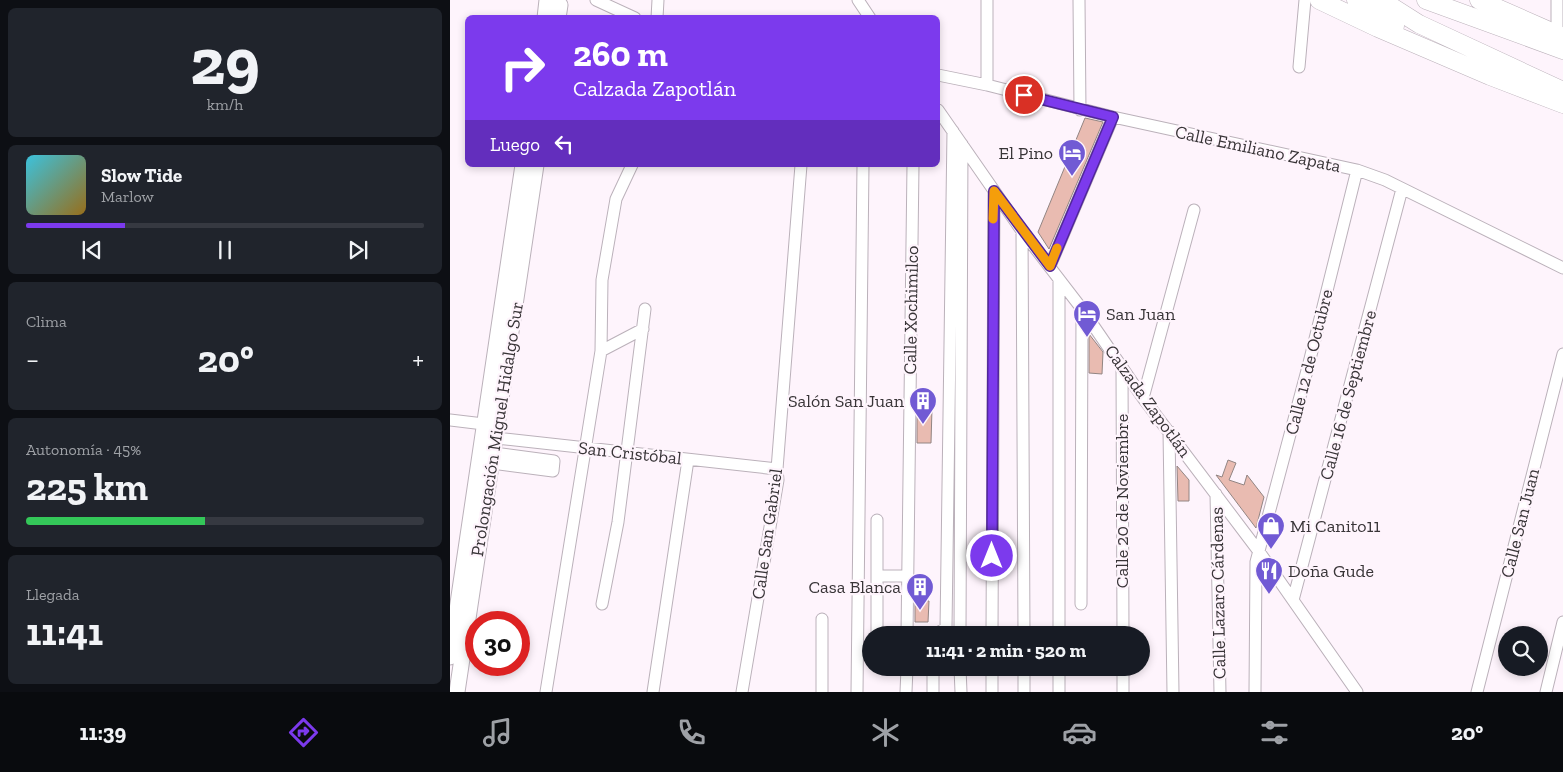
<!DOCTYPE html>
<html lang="es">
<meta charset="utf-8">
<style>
body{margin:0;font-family:"Zilla Slab",serif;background:#20242c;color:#f1f3f6;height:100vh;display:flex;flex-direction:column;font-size:19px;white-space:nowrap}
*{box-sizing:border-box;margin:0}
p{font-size:16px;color:#9ea1a6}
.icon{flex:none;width:28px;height:28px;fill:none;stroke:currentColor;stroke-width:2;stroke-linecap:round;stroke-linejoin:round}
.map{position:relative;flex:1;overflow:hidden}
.panel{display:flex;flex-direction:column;gap:8px;padding:8px;background:#0d0f14;width:450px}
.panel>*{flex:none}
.top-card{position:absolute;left:15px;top:15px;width:475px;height:152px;border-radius:8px;box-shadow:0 2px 8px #0003;background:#7c3aed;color:#fff;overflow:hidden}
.controls{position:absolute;left:1048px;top:626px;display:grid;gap:10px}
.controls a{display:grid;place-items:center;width:50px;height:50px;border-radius:50%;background:#171b24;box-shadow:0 2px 8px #0003;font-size:25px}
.speed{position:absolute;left:15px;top:611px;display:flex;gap:10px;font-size:25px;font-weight:700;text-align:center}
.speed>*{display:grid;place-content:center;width:65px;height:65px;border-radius:50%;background:#171b24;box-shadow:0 2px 8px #0003;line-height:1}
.speed .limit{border:8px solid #d22;background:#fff;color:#111}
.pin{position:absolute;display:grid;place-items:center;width:42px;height:42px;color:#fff;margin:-21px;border:2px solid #fff;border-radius:50%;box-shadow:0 1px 5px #0007}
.me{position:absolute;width:55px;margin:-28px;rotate:0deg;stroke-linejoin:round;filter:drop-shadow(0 0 4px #0008)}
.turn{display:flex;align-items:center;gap:18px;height:105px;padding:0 25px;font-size:22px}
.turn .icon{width:65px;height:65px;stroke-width:2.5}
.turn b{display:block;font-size:35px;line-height:42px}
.then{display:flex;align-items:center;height:48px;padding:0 25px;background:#0003;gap:10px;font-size:19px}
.big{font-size:38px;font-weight:800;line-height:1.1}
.panel .card{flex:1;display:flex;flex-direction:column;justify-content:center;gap:8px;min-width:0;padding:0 18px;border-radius:8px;background:#20242c}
.panel .dial{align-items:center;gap:0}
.dial b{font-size:65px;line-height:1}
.song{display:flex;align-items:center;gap:15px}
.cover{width:60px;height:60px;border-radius:8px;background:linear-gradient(135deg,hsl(190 70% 55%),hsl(40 70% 35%))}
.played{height:5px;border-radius:2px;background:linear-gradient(90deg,#7c3aed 25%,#363941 25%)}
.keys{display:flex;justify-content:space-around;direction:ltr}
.heat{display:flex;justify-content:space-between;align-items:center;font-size:28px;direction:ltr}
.charge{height:8px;border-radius:4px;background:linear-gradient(90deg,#34c759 45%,#363941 0)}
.trip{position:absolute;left:412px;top:626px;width:288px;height:50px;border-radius:25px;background:#171b24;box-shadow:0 2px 8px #0003;font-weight:800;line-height:50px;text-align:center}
.menu{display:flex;height:80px;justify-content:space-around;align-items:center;background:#090b0e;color:#9ea1a6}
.menu .icon{width:35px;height:35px}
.menu .selected{color:#7c3aed}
.menu b{font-size:22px;color:#f1f3f6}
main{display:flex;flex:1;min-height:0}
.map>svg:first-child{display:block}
.building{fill:#e9bbb1;stroke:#928583}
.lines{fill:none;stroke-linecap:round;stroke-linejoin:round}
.minor-casing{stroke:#bbb1ba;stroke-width:13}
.major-casing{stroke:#bbb1ba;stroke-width:17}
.highway-casing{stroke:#bbb1ba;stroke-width:19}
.minor{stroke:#fff;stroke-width:11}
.major{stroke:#fff;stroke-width:15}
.highway{stroke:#fff;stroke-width:18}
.route-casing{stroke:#51269a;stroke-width:12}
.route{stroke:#7c3aed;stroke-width:9}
.slow{stroke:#f59e0b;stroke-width:9}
.labels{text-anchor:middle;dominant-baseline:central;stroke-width:4.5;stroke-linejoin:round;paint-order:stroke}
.street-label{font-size:18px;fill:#383437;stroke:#fef4fc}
.poi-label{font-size:18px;fill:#383437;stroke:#fef4fc;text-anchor:end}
</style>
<main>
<section class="panel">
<div class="card dial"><b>29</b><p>km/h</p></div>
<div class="card">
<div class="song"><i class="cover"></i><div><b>Slow Tide</b><p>Marlow</p></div></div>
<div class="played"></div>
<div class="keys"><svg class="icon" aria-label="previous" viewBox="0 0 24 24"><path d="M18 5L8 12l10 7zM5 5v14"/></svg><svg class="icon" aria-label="pause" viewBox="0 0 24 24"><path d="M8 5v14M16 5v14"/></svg><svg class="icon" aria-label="next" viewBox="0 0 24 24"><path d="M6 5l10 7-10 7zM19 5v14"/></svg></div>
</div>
<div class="card"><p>Clima</p>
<div class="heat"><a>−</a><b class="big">20°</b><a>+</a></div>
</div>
<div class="card"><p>Autonomía · 45%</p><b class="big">225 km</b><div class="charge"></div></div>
<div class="card"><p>Llegada</p><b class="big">11:41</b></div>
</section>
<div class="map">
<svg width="1113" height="692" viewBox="0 0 1113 692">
<rect width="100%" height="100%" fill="#fef4fc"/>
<path class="building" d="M635,118L653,122L599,249L588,232Z
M639,334L653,352L652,374L639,373Z
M467,407L482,408L481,443H467Z
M778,460L786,463L779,480L794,485L797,475L814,497L806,528L766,475L772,477Z
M727,466L739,480V501H728Z
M465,600L479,601L478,622H465Z"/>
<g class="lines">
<defs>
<path id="minor" d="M146,0L185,18
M408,0L420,18
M629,0L630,110
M207,18L208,0
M1107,34V0
M849,67L855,0
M488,75L537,85L663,117L907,170L935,180L1113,268
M537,85V0
M488,110L572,231L632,309L693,398L810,553L907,692
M572,231L574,635
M600,266L663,117
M151,351L152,280L166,199L182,165
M672,367L673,635
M693,398L744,210
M0,420L42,425
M719,431L723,692
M37,437L327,469
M42,463L103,471L104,461L44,453
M766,494L770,692
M427,576H458
M843,600L952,189
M152,604L168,522L195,309
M631,604L632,309
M427,635V520
M457,635L463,165
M484,635L496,628L503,131
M510,635L512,144
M542,635L544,191
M609,635V280
M510,668L511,692
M574,668V692
M673,668V692
M96,692L151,351L193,329
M203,692L238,460
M292,692L328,480L327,469L351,165
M372,692V619
M407,692L413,165
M456,692L457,668
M483,692V668
M542,692V668
M609,692V668
M805,692L806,562L859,363L907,170
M1027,692L1113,354
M1096,692L1113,622"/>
<path id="major" d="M95,18L97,0
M108,18L110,5
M0,657L73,165
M7,692L86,165"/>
<path id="highway" d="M869,0L928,28L1040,76L1113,104
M906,0L945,26
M931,0L969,24L1113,91
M976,0L1113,50
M1029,0L1113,37"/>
</defs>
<use href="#minor" class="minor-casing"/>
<use href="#major" class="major-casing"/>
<use href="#highway" class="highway-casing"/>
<use href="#minor" class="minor"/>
<use href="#major" class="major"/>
<use href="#highway" class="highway"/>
</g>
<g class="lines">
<defs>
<path id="route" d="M542,556L544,191L600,266L663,117L574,95"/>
</defs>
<use href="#route" class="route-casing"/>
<use href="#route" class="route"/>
<path class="slow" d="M543,219L544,191L600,266L607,248"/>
</g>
<defs>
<symbol id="hotel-pin" viewBox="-11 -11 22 30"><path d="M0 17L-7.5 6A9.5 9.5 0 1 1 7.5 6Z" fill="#715ad4" stroke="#fef4fc"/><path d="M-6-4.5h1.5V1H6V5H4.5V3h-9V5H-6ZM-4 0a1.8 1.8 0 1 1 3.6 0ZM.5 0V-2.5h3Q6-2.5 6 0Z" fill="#fff"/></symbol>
<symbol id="building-pin" viewBox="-11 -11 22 30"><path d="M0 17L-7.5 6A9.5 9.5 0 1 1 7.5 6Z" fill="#715ad4" stroke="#fef4fc"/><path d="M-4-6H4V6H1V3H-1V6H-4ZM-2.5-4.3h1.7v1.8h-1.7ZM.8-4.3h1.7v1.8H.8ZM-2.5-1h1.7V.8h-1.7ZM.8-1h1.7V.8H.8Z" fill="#fff"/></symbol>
<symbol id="shop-pin" viewBox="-11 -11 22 30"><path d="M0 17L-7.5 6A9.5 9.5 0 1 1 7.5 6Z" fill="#715ad4" stroke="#fef4fc"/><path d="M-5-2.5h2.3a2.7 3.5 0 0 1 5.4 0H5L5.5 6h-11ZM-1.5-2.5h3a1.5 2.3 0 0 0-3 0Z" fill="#fff"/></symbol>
<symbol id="restaurant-pin" viewBox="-11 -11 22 30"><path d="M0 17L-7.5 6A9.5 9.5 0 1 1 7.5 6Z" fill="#715ad4" stroke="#fef4fc"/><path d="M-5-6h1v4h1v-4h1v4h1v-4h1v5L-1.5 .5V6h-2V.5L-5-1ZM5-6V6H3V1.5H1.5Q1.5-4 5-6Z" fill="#fff"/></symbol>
</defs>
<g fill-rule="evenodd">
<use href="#hotel-pin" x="606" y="137" width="32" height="43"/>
<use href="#hotel-pin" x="621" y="298" width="32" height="43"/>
<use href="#building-pin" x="457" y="385" width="32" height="43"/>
<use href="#shop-pin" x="805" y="510" width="32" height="43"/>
<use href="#restaurant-pin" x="803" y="555" width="32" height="43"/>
<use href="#building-pin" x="454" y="571" width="32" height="43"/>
</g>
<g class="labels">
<g class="street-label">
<text transform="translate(808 149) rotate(12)">Calle Emiliano Zapata</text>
<text transform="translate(461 310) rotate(-89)">Calle Xochimilco</text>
<text transform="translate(859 362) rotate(-76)">Calle 12 de Octubre</text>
<text transform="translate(898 395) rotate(-75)">Calle 16 de Septiembre</text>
<text transform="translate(698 401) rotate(54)">Calzada Zapotlán</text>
<text transform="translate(47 429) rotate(-81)">Prolongación Miguel Hidalgo Sur</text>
<text transform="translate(180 453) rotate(6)">San Cristóbal</text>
<text transform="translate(672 501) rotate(-90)">Calle 20 de Noviembre</text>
<text transform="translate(1070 523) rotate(-76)">Calle San Juan</text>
<text transform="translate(317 534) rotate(-82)">Calle San Gabriel</text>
<text transform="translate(768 593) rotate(-91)">Calle Lazaro Cárdenas</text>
</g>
<g class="poi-label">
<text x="603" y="153">El Pino</text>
<text x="656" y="314" text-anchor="start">San Juan</text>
<text x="454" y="401">Salón San Juan</text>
<text x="840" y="526" text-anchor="start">Mi Canito11</text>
<text x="838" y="571" text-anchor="start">Doña Gude</text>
<text x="451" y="587">Casa Blanca</text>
</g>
</g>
</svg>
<div class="controls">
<a><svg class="icon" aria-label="search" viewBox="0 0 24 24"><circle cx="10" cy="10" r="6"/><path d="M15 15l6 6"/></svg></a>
</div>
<div class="speed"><div class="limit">30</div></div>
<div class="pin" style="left:574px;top:95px;background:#d93025"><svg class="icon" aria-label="arrive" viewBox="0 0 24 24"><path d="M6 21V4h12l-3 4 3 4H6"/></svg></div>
<svg class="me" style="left:542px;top:556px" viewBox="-20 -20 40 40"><circle r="17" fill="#7c3aed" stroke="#fff" stroke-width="3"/><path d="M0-11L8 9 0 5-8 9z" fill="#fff"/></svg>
<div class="trip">11:41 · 2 min · 520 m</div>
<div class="top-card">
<div class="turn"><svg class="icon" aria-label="right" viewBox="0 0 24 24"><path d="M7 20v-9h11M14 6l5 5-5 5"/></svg><div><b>260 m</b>Calzada Zapotlán</div></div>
<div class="then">Luego<svg class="icon" aria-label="left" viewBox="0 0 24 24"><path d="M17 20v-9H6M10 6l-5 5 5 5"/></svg></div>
</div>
</div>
</main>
<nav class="menu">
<b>11:39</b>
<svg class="icon selected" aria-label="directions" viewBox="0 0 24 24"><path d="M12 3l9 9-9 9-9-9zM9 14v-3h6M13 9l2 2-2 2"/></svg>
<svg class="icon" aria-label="music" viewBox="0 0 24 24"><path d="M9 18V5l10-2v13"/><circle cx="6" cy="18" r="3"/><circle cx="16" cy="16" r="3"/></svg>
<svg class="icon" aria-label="phone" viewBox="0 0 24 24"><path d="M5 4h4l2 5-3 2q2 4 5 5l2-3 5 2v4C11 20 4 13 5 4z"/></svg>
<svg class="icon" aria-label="climate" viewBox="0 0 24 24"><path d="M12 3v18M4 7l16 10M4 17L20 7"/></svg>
<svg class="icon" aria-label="car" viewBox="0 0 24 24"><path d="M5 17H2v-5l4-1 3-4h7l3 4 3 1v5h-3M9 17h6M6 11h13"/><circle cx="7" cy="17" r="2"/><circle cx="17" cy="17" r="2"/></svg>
<svg class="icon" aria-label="filters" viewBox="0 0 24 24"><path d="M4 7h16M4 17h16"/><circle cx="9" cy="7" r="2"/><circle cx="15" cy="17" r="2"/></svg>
<b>20°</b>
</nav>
